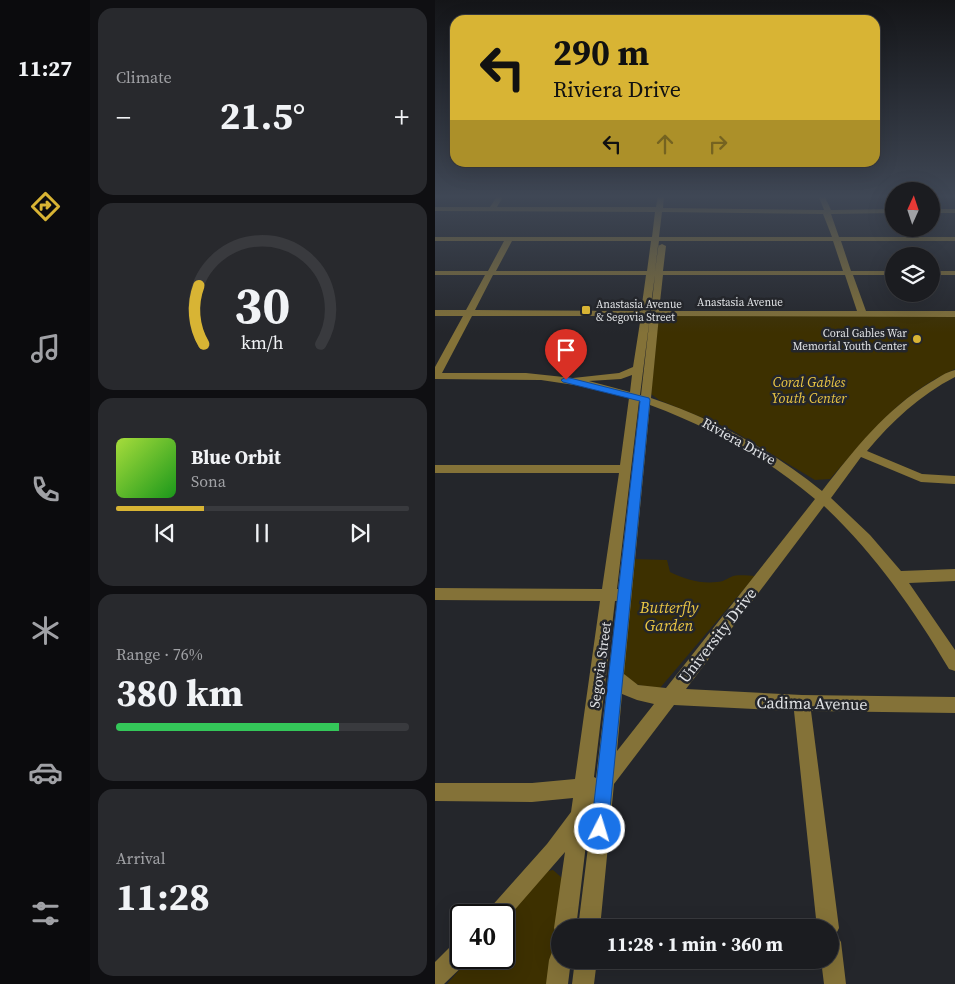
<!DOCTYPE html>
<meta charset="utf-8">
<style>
body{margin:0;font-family:"Source Serif 4",serif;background:#28292d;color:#f1f3f6;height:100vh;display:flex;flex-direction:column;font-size:19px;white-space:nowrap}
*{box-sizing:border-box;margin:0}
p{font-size:16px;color:#a0a1a5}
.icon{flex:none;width:28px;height:28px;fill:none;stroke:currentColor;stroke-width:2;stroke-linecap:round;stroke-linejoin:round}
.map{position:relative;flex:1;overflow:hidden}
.side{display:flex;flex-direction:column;gap:8px;padding:8px;background:#0f0f12;width:345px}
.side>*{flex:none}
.guide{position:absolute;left:15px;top:15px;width:430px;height:152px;border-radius:15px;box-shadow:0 5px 20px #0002,0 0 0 1px #393a3e;background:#d8b434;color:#111;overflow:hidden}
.needle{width:32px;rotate:3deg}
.tools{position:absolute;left:450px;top:182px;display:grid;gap:10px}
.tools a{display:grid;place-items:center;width:55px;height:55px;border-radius:50%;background:#1b1c20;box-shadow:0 5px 20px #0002,0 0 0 1px #393a3e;font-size:25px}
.speed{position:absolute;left:15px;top:904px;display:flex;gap:10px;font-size:25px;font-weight:700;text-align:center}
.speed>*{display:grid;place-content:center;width:65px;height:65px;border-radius:50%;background:#1b1c20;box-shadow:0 5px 20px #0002,0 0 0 1px #393a3e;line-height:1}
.speed .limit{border:2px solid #111;border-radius:8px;background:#fff;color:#111}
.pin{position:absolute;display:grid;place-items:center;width:42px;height:42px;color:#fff;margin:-51px -21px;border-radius:50% 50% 50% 0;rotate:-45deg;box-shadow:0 0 5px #0007}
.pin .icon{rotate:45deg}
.me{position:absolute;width:55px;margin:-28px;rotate:5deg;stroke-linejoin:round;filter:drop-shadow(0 0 4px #0008)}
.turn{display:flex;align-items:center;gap:18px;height:105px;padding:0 20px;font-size:22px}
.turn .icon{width:65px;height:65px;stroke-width:2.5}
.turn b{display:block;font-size:35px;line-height:42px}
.lanes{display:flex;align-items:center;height:48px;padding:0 20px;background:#0003;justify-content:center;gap:25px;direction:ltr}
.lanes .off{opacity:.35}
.big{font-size:38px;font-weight:700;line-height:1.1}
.side .widget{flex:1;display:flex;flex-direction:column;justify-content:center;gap:8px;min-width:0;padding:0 18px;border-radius:15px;background:#28292d}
.side .dial{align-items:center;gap:0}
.dial svg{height:130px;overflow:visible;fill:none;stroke:#393a3e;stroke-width:7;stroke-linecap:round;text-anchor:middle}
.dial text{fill:#f1f3f6;stroke:none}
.song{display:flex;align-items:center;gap:15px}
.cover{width:60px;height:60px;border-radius:8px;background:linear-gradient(135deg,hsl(80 70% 55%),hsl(120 70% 35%))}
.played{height:5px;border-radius:2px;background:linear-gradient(90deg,#d8b434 30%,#393a3e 30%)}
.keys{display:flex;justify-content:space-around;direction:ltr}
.heat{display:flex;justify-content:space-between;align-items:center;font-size:28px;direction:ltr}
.charge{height:8px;border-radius:4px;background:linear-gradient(90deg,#34c759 76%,#393a3e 0)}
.trip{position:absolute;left:116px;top:919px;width:288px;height:50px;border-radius:25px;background:#1b1c20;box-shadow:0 5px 20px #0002,0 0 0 1px #393a3e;font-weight:700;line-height:50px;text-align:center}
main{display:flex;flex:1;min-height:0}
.tabs{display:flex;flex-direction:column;width:90px;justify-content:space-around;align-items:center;background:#0b0b0d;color:#a0a1a5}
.tabs .icon{width:35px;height:35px}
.tabs .active{color:#d8b434}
.tabs b{font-size:22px;color:#f1f3f6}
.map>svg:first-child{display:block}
.green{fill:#3d3000}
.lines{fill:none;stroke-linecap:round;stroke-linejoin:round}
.minor{fill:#847238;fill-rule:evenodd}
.route{fill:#1a73e8;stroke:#114b97}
.poi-dot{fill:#d8b434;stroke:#24262b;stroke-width:2}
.labels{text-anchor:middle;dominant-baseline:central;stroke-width:5;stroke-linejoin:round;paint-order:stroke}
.far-street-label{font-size:11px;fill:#dfe1e4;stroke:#24262b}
.far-poi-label{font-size:11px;fill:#dfe1e4;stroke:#24262b;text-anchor:start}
.park-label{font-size:14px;font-style:italic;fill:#ecc744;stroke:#24262b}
.street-label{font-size:14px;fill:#dfe1e4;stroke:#24262b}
.near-park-label{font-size:16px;font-style:italic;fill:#ecc744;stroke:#24262b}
.near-street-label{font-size:16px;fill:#dfe1e4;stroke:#24262b}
</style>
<main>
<nav class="tabs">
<b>11:27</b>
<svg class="icon active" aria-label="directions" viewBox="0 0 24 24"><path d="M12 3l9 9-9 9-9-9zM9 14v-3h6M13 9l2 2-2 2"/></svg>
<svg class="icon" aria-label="music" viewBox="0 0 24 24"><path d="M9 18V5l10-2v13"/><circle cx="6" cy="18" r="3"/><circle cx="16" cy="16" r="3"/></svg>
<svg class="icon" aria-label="phone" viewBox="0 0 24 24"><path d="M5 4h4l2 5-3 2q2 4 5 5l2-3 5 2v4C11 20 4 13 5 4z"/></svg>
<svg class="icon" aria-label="climate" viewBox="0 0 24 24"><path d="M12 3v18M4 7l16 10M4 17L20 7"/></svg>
<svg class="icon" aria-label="car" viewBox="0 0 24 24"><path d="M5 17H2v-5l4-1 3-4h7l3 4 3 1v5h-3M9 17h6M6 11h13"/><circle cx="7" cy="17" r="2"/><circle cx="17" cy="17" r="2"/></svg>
<svg class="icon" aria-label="filters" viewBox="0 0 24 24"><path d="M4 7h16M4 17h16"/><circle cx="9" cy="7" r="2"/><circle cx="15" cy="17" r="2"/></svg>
</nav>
<section class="side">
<div class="widget"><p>Climate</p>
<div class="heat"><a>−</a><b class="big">21.5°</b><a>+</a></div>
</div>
<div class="widget dial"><svg viewBox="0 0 100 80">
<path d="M14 69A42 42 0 1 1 86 69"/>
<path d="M14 69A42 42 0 0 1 11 33" stroke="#d8b434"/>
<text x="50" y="56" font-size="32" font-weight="700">30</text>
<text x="50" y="72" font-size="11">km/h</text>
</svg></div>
<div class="widget">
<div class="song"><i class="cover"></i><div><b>Blue Orbit</b><p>Sona</p></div></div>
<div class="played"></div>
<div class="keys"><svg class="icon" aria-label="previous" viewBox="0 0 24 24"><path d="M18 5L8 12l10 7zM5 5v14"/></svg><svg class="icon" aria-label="pause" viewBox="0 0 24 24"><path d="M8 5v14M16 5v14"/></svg><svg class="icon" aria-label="next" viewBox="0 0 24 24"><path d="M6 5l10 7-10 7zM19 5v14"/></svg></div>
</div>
<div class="widget"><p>Range · 76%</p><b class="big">380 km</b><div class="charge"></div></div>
<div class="widget"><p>Arrival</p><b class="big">11:28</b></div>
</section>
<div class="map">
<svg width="520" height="984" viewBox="0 0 520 984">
<rect width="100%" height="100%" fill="#24262b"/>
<path class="green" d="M237,316H520V369C507,375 494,382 483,390C449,414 422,449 395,479L380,480L295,429L224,400L216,394L223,322L228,318Z
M198,559L232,560L235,572C250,579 265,584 282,582C288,582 291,579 296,577C302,574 314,576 320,576L225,688C210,686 195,687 187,671Z
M118,870L126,877L127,888L113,984H12L35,958H69V920L113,871Z"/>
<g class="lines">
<path class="minor" d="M63,195H69L62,207H221L223,195H229L228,208L389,210L383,195H389L396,210L459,209V213L396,214L404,237H520V241H406L416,271H459V275H418L431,311H520V317L224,316L216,398C279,419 335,449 387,491C419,450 451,409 496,382C503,378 511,372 520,370V377C485,395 457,421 432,451L487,474L520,476V484L486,482L426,457L396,498L435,535L466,571L520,569V581L474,583L520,650V671L514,669C479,610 440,554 389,506L251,689L367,695L520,697V713L376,711L404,928L401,934L406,942L411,984H389L386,960H395V928H382L359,711L239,705L179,784L165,928H143L157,815L154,819L141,928H125V937L122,936L119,928L130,852L69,922V915H51L55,908L112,844L136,812L138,798L97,802L0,801V783H97L140,779L165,601L0,600V588L167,589L184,473H0V465H185L194,398L146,386L106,380L0,379V367L28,316H0V310H31L50,275H0V271H53L69,241H0V237H217L220,212L0,211V207H55ZM227,212L388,214L397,237H224ZM77,241H216L212,271H61ZM224,241H398L408,271H228L231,246L227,244L223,246L220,271ZM58,275H211L206,311L40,310ZM220,275L216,311H215ZM228,275H410L422,311H224ZM37,316H206L198,367L184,373L138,378L91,373H7ZM215,316L206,395H205ZM197,375L195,392L154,381L186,379ZM204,401L205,402L183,589H182ZM215,405C279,429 328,456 380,499L231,688L203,685L189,674ZM180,601H182L161,778L159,777ZM187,694L202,700L219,704L182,751Z
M496,209H520V213H496Z
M496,271H520V275H496Z
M26,941V958H35L34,960L9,984H0V962L18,944Z
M125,949V960H136L133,984H111L114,960L117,952Z
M140,960H162L159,984H137Z"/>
</g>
<linearGradient id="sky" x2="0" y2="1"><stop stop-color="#141518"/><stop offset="0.59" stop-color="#3f4755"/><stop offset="1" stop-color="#3f4755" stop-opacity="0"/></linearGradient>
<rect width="520" height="333" fill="url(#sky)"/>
<path class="route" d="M131,377L214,398L215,400L173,829L171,835L165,837L158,835L156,829L205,401L128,382L126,380Z"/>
<g class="poi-dot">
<rect x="146" y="305" width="10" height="10" rx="2.5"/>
<circle cx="482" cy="339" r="5"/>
</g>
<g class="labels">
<g class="far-street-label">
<text x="305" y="302">Anastasia Avenue</text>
</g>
<g class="far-poi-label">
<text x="161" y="304">Anastasia Avenue<tspan x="161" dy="13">&amp; Segovia Street</tspan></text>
<text x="472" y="333" text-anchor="end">Coral Gables War<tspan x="472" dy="13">Memorial Youth Center</tspan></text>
</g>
<g class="park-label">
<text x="374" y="382">Coral Gables<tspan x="374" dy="16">Youth Center</tspan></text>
</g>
<g class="street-label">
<text transform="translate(304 441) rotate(29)">Riviera Drive</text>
<text transform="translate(165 665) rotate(-82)">Segovia Street</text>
</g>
<g class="near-park-label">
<text x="234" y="607">Butterfly<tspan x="234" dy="18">Garden</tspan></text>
</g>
<g class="near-street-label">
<text transform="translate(282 635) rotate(-52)">University Drive</text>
<text transform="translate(377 703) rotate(1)">Cadima Avenue</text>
</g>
</g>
</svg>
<div class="tools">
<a><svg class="needle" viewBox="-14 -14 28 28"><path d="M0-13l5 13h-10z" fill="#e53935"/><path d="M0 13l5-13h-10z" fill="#a0a1a5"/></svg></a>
<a><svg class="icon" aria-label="layers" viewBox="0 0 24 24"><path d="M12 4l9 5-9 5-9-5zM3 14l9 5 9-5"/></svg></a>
</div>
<div class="speed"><div class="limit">40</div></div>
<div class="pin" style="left:131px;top:380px;background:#d93025"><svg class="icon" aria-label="arrive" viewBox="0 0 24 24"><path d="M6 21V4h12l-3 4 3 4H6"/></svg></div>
<svg class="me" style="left:165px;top:829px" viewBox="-20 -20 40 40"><circle r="17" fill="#1a73e8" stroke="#fff" stroke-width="3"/><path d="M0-11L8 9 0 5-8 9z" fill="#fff"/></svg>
<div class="trip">11:28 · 1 min · 360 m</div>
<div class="guide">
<div class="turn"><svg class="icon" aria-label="left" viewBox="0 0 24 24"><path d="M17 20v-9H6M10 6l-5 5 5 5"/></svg><div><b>290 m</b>Riviera Drive</div></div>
<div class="lanes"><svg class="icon" aria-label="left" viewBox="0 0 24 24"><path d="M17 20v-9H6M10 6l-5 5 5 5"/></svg><svg class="icon off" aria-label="ahead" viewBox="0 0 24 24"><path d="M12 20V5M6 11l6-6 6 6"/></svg><svg class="icon off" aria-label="right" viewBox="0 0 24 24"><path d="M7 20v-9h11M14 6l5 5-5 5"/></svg></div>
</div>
</div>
</main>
